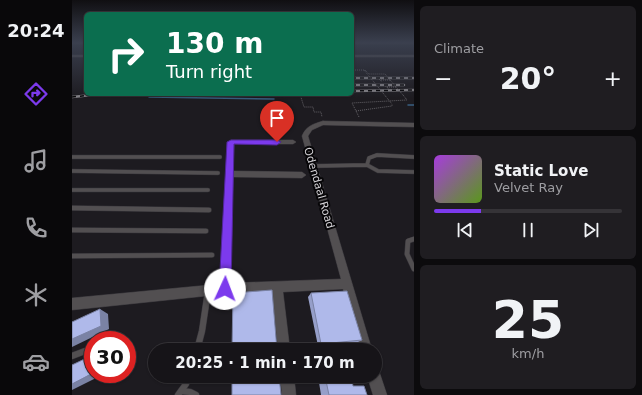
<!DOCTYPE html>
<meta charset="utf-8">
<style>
body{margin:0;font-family:"DejaVu Sans",sans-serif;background:#1f1d21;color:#f1f3f6;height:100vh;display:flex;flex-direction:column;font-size:15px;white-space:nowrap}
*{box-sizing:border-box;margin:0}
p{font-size:13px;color:#9e9ea2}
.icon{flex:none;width:22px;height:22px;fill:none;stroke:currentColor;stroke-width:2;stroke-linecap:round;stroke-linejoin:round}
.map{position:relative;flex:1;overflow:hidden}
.sheet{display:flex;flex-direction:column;gap:6px;padding:6px;background:#0c0b0d;width:228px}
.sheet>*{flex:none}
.hud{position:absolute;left:12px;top:12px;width:270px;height:84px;border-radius:6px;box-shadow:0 1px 3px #0004,0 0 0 1px #353337;background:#0b6e4f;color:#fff;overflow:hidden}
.speed{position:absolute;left:12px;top:331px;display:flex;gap:8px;font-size:20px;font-weight:700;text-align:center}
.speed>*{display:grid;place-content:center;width:52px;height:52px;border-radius:50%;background:#161418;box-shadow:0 1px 3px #0004,0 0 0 1px #353337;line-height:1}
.speed .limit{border:6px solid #d22;background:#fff;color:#111}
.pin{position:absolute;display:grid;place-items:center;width:34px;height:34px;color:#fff;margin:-41px -17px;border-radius:50% 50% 50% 0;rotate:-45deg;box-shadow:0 0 4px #0007}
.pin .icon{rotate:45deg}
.me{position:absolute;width:44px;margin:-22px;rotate:2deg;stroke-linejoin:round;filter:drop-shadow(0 0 3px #0008)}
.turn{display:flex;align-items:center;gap:14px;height:84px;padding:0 16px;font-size:18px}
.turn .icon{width:52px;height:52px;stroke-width:2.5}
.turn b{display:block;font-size:28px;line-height:34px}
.big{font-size:30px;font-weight:800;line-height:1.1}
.sheet .card{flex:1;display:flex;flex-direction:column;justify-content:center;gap:6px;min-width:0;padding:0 14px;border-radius:6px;background:#1f1d21}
.sheet .dial{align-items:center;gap:0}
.dial b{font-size:52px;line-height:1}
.song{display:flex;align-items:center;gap:12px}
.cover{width:48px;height:48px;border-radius:6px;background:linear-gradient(135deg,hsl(280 70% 55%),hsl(90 70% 35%))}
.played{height:4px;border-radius:2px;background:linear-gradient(90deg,#7c3aed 25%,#353337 25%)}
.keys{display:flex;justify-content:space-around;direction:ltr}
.heat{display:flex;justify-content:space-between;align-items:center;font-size:22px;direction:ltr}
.trip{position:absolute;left:76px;top:343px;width:234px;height:40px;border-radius:20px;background:#161418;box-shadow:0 1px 3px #0004,0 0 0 1px #353337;font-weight:800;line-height:40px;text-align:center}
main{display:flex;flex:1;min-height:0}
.dock{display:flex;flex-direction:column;width:72px;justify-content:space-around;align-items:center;background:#09080a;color:#9e9ea2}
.dock .icon{width:28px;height:28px}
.dock .on{color:#7c3aed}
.dock b{font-size:18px;color:#f1f3f6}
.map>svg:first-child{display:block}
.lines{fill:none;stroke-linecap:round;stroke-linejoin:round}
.stream{stroke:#385f80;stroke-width:1.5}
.service-far2-casing{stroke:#3a383d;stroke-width:4.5}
.service-far1-casing{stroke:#3a383d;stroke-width:5.5}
.service-casing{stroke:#3a383d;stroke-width:7}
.minor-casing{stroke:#3a383d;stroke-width:1}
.tertiary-casing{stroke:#3a383d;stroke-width:1}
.path{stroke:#636166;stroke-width:1;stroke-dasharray:1 1;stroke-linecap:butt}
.service-far2{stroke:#524f51;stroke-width:3.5}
.service-far1{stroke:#524f51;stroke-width:4.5}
.service{stroke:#524f51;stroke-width:6}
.minor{fill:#524f51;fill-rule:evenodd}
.tertiary{fill:#524f51;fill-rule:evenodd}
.rail-casing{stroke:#828085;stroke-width:2.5}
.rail{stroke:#070608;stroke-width:1.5;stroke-dasharray:4;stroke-linecap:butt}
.path-bridge{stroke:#636166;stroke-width:1;stroke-dasharray:1 1;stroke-linecap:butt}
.wall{fill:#969fc9}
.shaded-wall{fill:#7a82a4}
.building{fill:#afb9ea;stroke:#7a82a4}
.route{fill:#7c3aed;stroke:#51269a}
.labels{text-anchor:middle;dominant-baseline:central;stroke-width:4;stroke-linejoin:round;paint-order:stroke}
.street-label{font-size:11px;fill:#d3d1d5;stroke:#070608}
</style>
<main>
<nav class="dock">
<b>20:24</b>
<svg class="icon on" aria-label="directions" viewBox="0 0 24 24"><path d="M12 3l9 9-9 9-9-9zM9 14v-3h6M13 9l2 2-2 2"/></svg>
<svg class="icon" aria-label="music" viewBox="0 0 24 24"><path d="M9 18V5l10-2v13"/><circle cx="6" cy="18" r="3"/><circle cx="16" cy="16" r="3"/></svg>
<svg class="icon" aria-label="phone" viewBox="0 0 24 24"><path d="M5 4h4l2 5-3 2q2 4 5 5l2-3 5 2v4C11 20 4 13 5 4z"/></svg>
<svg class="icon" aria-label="climate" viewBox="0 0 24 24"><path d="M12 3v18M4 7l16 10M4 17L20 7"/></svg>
<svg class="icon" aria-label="car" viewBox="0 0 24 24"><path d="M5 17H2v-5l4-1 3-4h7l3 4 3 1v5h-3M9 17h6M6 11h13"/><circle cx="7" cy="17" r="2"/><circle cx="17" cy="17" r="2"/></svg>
</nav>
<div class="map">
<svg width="342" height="395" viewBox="0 0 342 395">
<rect width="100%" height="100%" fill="#1d1b20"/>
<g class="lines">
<path class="stream" d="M77,94V97L202,99
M336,105H342"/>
<defs>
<path id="service-far2" d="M0,157H148
M295,165L297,158L305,155L342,157
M241,166L295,165L306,171L342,172
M0,171L146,173
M0,190H136"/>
<path id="service-far1" d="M0,208L137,210
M0,230L134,231
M342,239L336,241L335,254L342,269
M0,256L140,255"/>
<path id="service" d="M125,350L130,331L136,291
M0,356L13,351
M109,391L118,392L124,395
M106,395L114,384L117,376"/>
<path id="minor" d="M0,42H14V44H0Z
M280,42H342V44H280Z
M251,121L342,123V127L251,125L240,130L236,136L300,350H288L271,289L211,292L218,350H206L200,292L153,294L0,310V298L148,284L156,142L159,140H221L224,142L221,144H162L161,171L230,172L234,175L230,178L161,177L158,283L269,279L230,136C234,126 241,124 251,121Z
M303,370L307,371L315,395H301L295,376H303Z
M208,376H222L224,395H210Z"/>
<path id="tertiary" d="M0,55H14V57H0Z
M280,55H342V57H280Z"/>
</defs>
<use href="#service-far2" class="service-far2-casing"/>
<use href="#service-far1" class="service-far1-casing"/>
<use href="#service" class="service-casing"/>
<use href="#minor" class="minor-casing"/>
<use href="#tertiary" class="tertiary-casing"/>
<path class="path" d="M281,70H293L297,74H313
M307,79L310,82
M309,80H319
M312,85L317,89
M315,87H325
M228,94L232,107H241L242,112H249L250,117
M284,111L320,106V104
M287,117L280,103L335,100L331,95"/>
<use href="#service-far2" class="service-far2"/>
<use href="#service-far1" class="service-far1"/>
<use href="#service" class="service"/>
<use href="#minor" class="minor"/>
<use href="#tertiary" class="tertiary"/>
<defs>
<path id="rail" d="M280,78H342
M280,85H332
M280,91L342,90
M0,97L30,94"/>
</defs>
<use href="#rail" class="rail-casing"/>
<use href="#rail" class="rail"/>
<path class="path-bridge" d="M292,70L320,104
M313,74L331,95"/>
</g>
<path class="wall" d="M239,293L290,340L284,343L246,346L236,297Z
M246,376H279L281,386L295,395H249Z"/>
<path class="shaded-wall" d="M28,309L36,314L37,329L0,347V339Z
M21,373V374H32L0,390V384Z"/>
<path class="building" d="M200,290L205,350H160L161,293Z
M275,291L290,340L249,344L239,293Z
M28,309L29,326L0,339V322Z
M21,355V373L0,384V365Z
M160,376H207L209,395H160Z
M253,376H279L281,386H292L295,395H257Z"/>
<linearGradient id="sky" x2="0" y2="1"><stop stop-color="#100f12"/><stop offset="0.43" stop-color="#3a3f4e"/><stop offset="1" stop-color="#3a3f4e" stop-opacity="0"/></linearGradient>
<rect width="342" height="98" fill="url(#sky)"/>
<path class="route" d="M159,140H205L209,142L205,145L162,144L159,289L157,293L153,295L149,293L147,289L155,142Z"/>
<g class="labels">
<g class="street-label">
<text transform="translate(247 188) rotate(74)">Odendaal Road</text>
</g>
</g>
</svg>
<div class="speed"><div class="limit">30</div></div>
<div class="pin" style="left:205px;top:142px;background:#d93025"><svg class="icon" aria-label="arrive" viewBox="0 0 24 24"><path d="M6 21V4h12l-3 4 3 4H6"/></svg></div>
<svg class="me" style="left:153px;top:289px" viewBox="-20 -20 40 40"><circle r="19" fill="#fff"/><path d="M0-13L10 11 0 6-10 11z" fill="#7c3aed"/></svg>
<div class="trip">20:25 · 1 min · 170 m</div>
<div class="hud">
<div class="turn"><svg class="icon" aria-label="right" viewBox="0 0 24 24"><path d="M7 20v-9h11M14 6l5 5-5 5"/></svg><div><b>130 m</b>Turn right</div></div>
</div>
</div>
<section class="sheet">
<div class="card"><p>Climate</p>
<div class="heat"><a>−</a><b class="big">20°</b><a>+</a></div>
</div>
<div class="card">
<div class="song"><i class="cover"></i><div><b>Static Love</b><p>Velvet Ray</p></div></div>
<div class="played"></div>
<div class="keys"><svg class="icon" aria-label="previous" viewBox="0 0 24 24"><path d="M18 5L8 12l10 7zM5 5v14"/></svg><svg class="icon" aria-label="pause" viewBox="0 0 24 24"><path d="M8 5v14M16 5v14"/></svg><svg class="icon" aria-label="next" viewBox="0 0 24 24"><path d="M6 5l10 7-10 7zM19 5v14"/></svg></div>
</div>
<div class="card dial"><b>25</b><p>km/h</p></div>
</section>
</main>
